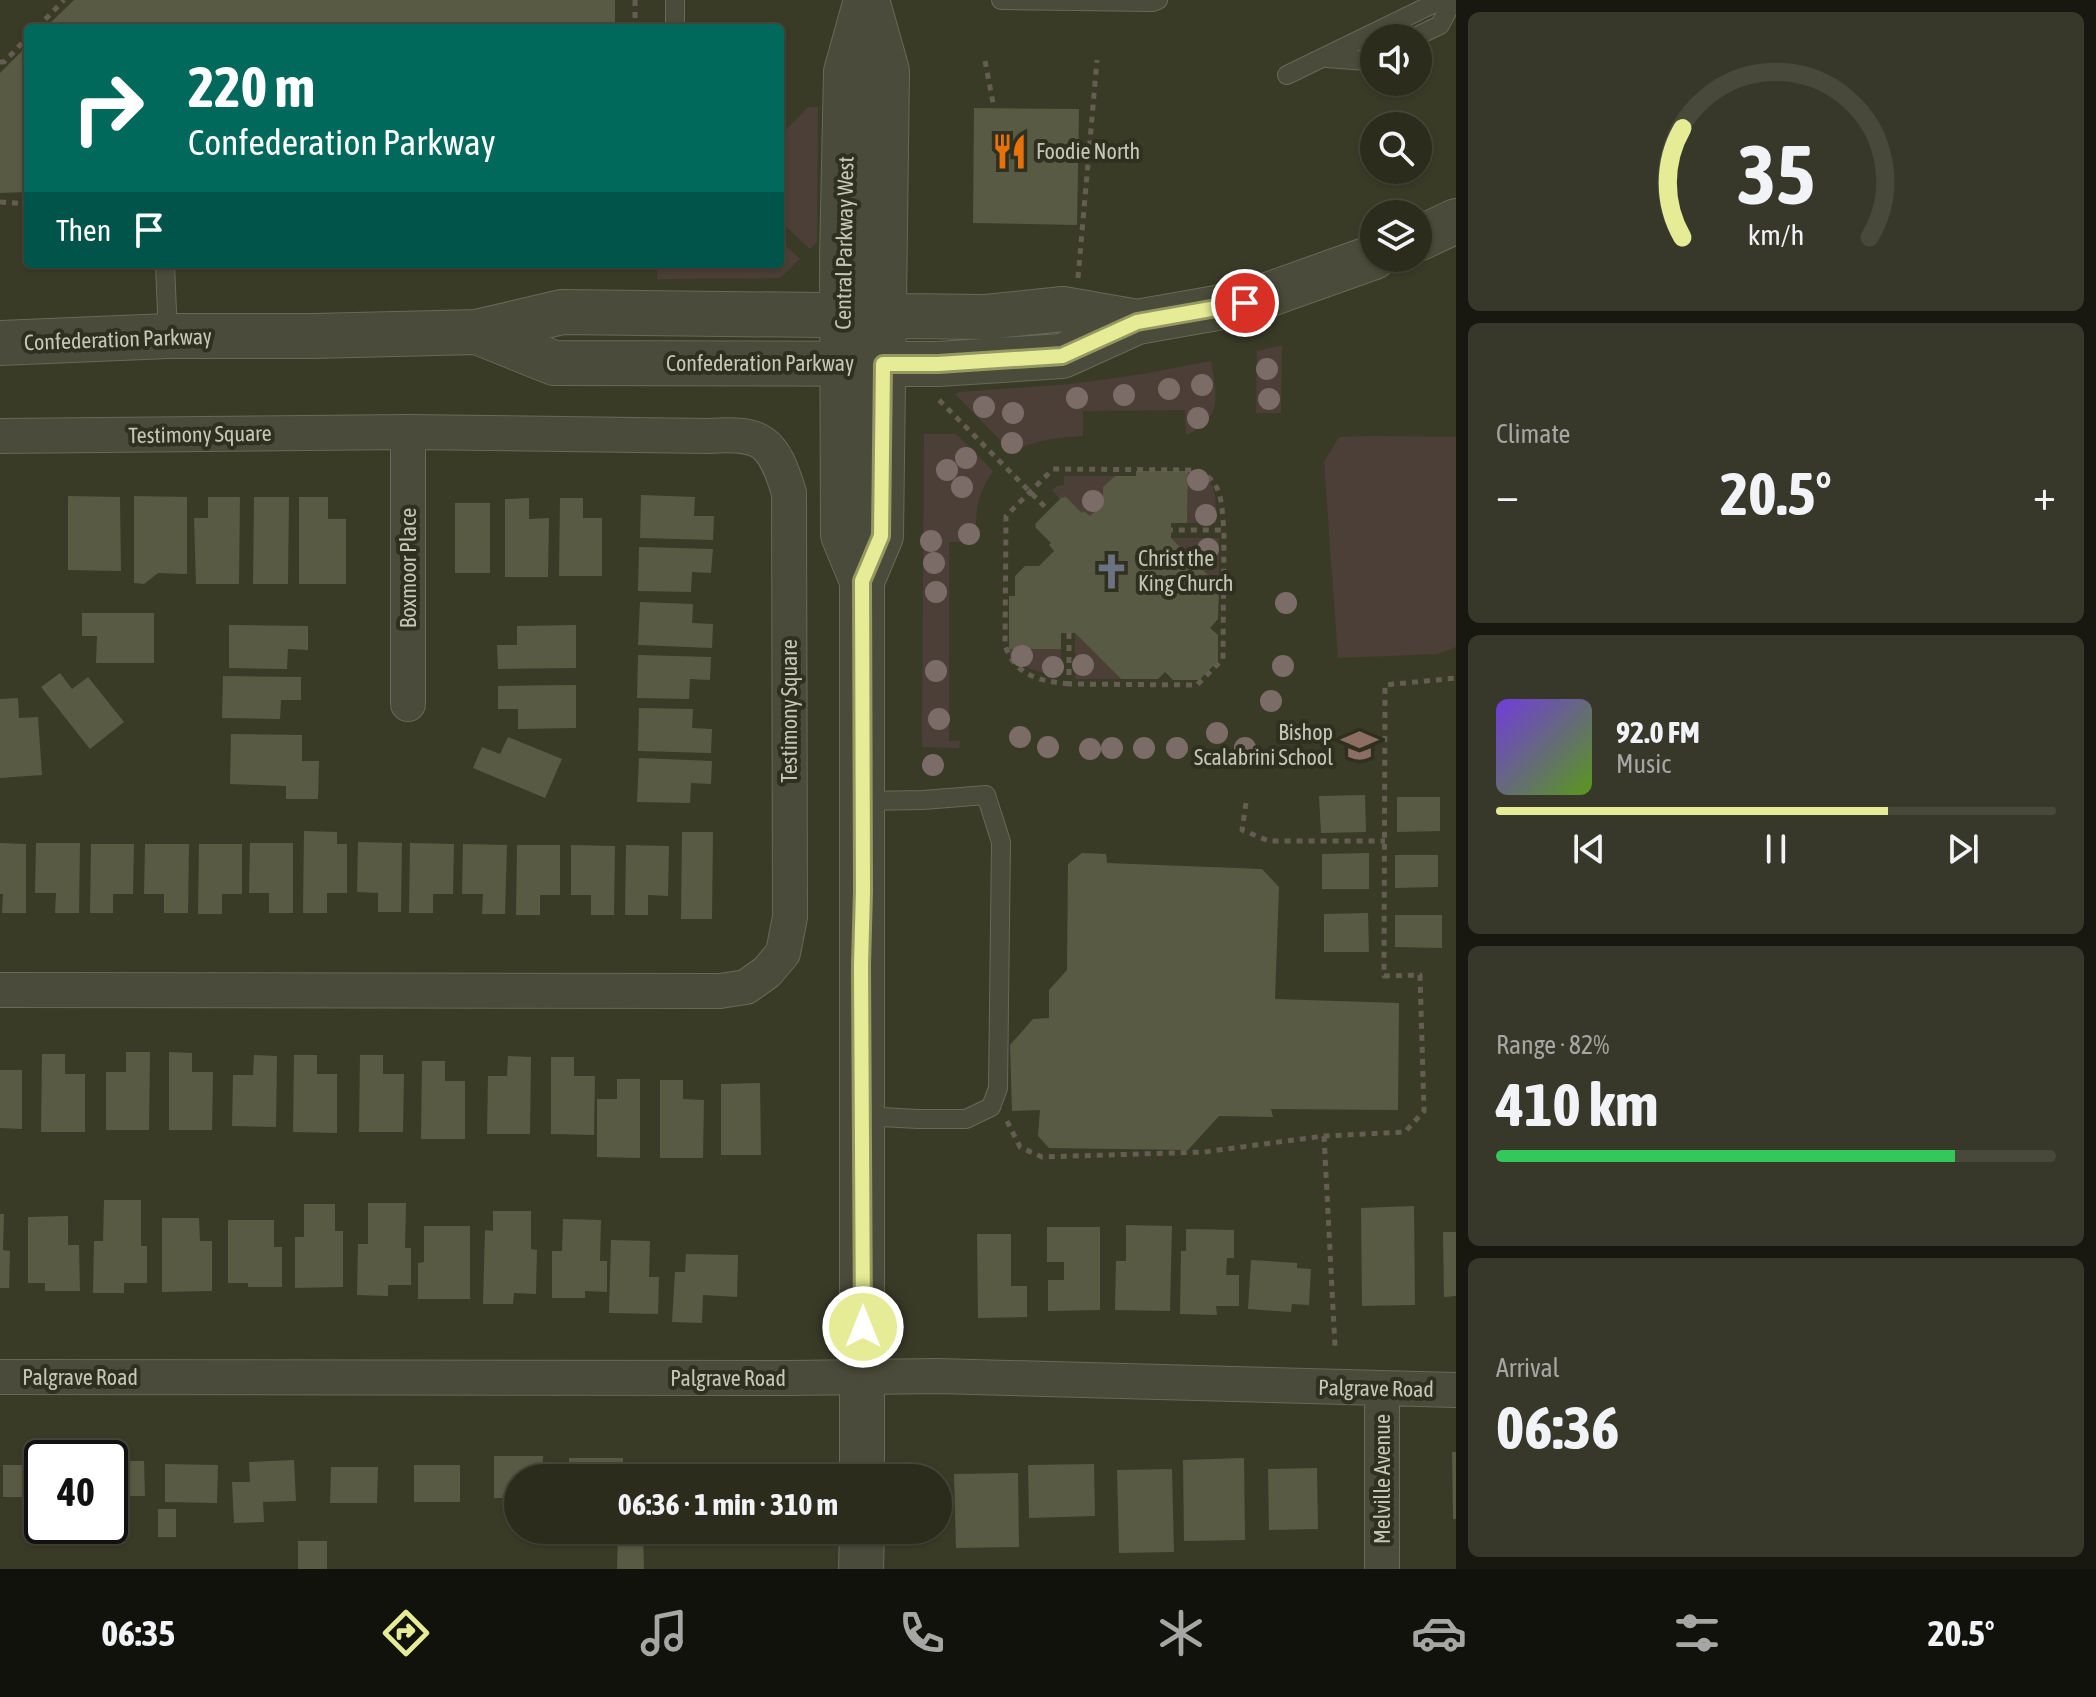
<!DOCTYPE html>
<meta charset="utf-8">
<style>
body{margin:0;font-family:"Asap Condensed",sans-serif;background:#38382a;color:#f1f3f6;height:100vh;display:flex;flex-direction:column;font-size:30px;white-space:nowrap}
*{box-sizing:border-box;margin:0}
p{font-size:26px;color:#a6a7a4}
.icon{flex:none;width:44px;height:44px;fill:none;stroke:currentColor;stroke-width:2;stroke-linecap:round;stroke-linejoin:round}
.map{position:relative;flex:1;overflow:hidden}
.details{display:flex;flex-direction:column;gap:12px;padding:12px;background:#181810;width:640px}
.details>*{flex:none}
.hud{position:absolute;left:24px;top:24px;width:760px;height:244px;border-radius:8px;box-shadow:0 2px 6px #0004,0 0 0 2px #48483b;background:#00695c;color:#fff;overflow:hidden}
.tools{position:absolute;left:1360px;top:24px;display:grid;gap:16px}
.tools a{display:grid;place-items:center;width:72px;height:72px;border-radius:50%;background:#2c2c1d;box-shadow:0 2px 6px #0004,0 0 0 2px #48483b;font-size:40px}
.speed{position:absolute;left:24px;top:1440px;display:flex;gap:16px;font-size:40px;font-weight:700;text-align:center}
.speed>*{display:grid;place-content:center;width:104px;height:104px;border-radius:50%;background:#2c2c1d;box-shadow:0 2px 6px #0004,0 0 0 2px #48483b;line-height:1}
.speed .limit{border:4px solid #111;border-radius:12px;background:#fff;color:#111}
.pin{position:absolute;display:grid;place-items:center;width:68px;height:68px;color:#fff;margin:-34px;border:4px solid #fff;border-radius:50%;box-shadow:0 2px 8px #0007}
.me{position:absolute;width:88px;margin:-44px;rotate:0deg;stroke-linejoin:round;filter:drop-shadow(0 0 6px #0008)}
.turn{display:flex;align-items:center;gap:28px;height:168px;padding:0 32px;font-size:36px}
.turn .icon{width:104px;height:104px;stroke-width:2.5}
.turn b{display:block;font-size:56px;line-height:68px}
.then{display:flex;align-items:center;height:76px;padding:0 32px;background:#0003;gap:16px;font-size:30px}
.big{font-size:60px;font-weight:700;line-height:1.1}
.details .card{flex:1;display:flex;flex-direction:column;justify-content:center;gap:12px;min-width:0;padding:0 28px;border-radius:12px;background:#38382a}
.details .dial{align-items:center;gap:0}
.dial svg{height:208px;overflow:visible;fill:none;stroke:#48483b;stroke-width:7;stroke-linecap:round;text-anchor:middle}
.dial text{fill:#f1f3f6;stroke:none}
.song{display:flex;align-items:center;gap:24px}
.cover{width:96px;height:96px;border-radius:12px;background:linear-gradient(135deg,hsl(260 70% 55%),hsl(90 70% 35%))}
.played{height:8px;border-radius:4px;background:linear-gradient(90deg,#e5ec95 70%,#48483b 70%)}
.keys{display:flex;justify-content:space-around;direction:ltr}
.heat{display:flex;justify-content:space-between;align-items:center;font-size:44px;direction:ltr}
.charge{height:12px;border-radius:6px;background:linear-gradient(90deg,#34c759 82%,#48483b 0)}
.trip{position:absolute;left:504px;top:1464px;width:448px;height:80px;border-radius:40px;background:#2c2c1d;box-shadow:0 2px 6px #0004,0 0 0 2px #48483b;font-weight:700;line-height:80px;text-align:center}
.dock{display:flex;height:128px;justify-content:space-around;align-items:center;background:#12120c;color:#a6a7a4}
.dock .icon{width:56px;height:56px}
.dock .current{color:#e5ec95}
.dock b{font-size:36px;color:#f1f3f6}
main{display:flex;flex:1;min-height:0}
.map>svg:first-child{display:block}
.green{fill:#4c3f37}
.building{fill:#595a43}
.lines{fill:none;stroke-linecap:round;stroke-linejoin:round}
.service-casing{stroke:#686958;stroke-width:20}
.minor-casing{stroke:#686958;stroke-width:36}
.tertiary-casing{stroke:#686958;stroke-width:46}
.path{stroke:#645d51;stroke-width:5;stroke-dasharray:6 6;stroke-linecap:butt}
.service{stroke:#4a4b3a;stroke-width:18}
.minor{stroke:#4a4b3a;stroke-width:34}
.tertiary{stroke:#4a4b3a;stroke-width:44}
.tree{fill:#7b6c67}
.route-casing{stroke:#959961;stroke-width:20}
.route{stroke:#e5ec95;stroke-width:14}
.labels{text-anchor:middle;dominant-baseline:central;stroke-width:8;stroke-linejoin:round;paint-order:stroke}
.poi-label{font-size:22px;fill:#c5c7b6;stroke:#2f301f;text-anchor:start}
.street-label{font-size:22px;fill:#c5c7b6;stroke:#2f301f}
</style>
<main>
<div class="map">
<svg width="1456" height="1569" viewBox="0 0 1456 1569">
<rect width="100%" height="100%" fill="#3a3b27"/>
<path class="green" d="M808,107H818L817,242L810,249L780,221V136Z
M780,240L800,259L780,278L657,279L658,264H780Z
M1282,345L1281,413H1256L1257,351Z
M1211,361C1217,396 1223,419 1186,435L1185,410L1083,411V436C1055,438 1038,439 1012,452L955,394L960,392L1071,384L1143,374Z
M924,434H956L993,471C975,500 976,509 976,542H949V741H960L959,748L922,747Z
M1371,436L1456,437V647L1437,654L1338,658L1324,462L1339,437Z
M1188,471C1218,472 1216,501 1216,523H1187Z
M1064,476H1115L1104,487L1103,503L1090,516L1084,511L1082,513L1062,497L1060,499L1052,490L1057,486L1064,485Z
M1171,538H1219V586Z
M1075,633L1121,679H1075Z
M1009,649H1061V675C1040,674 1027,669 1010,657Z"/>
<path class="building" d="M74,0H615V28H45Z
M28,45V192L0,193V73Z
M974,108L1079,109L1077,225L973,223Z
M1136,471H1188L1187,523H1171V538L1219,586L1218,619L1210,628L1218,635V661L1199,680H1173L1165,672L1158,679H1121L1075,633H1061V649H1009V596H1015V576L1025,566H1039L1054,551L1049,545L1051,543L1035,527L1036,526L1035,524L1062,497L1064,498L1065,496L1082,513L1084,511L1090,516L1103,503V487L1115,476H1136Z
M641,495L695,497L694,516H714L713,540L640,538Z
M68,496L120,497L121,571L68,570Z
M134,496L187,497V574L158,573L144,584L134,583Z
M208,497H240L239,584H196L194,518H208Z
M254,497H289L288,584H253Z
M299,497H328V519H346V584H299Z
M529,498V519L549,518L548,577H505V499Z
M560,498H583V518H602V576H559Z
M455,503H490V573H455Z
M639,547L713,549L711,573L692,572L691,592L638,591Z
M640,602L693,604L692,623L713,624L712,648L638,645Z
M82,613H154V663H96L97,636H82Z
M229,625L308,626V650L288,649L287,669L229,668Z
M576,625V668L498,669L497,645H517V626Z
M638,655L711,657L710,680L690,679L689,699L637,698Z
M60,673L72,689L88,677L124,722L90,749L41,687Z
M223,676L301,677V700H281L280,719L222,718Z
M576,685V728L518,729V709H498V686Z
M18,698L19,718L38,717L42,775L0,778V699Z
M639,708L693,709L692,728L712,729L711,753L638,751Z
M231,734L302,735V761H319L318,799H286V786L230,784Z
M508,737L562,759L545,798L473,768L482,747L500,754Z
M639,758L712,761L711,784L691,783L690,803L637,802Z
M1365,795L1366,832L1321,833L1319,796Z
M1397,797H1440V831L1397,832Z
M304,831L337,832V844H347V893H327V913H303Z
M682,832H713L712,919H681Z
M358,842L402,843L401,912H378V893L357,892Z
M0,843L26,844V913H2L3,894H0Z
M36,843H80L79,913H55L56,893H35Z
M250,843H293V913H269V893H249Z
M410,843L454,844L453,894H433V913H409Z
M91,844H134L133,894H113V913H90Z
M145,844H189L188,913H164V894H144Z
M199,844H242V894H222V914H198Z
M463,844L507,845L505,914H482L483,894H462Z
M517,845H560V895H540V915H516Z
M571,845L615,846L614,915H591V895H571Z
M626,845L669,846L668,896L648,895V915H625Z
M1082,853L1106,854L1107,863L1262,869L1279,887L1275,999L1399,1003L1398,1110L1271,1109L1273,1117L1219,1116L1188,1150L1049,1148L1038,1136L1040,1110L1012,1111L1010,1045L1033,1019L1049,1018V990L1067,970L1068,864Z
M1369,853V889H1322V854Z
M1395,855H1438V887L1395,888Z
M1368,913L1369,952H1324V914Z
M1395,915H1442V948L1395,947Z
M126,1052H150L149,1130H106V1072H126Z
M169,1052L192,1053V1072H213L212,1130H169Z
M42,1054H65V1074H85V1132H41Z
M254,1055L277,1056L276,1127L232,1126L233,1075H253Z
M294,1055H317V1074H337V1133L293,1132Z
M360,1055H383V1074H404L403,1132H359Z
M508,1056L531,1057L530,1134H487L488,1076H507Z
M551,1057H574V1076H595L594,1135L551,1134Z
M422,1061H445V1081H465V1139H421Z
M0,1070H22V1129L0,1128Z
M617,1079H640V1158L597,1157V1099H617Z
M660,1080H683V1099L704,1100L703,1158H660Z
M760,1083L761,1155H721V1084Z
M104,1200H141V1246H147V1283H124V1293H93L94,1241H103Z
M368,1203H406L405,1248H411V1285H388V1296L357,1295L358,1244H368Z
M304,1204H335V1231H343V1287L295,1288V1237H304Z
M1414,1206L1415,1305L1362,1306L1361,1208Z
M493,1211H531V1249L537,1250L536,1294L514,1293L513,1304H483L485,1230L493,1231Z
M0,1214H4L3,1250L10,1251L9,1288H0Z
M68,1216V1245H79L80,1291H45V1283H28V1217Z
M162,1218H199L200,1241H212V1291L162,1292Z
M563,1219L601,1220L600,1261H607V1292L585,1291V1298H552V1251H562Z
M228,1220H274V1247H282V1287H248V1283H228Z
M1126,1225L1172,1226L1170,1311L1115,1310L1116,1261H1126Z
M424,1226H470V1299H418V1263L424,1262Z
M1047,1227H1100V1310L1048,1311V1280H1064V1262H1047Z
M1186,1229L1234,1230V1258H1227L1226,1275H1239V1306H1216L1217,1315L1180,1314L1181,1251H1186Z
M1443,1232H1456V1296L1444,1297Z
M977,1234H1011V1286H1027V1317L978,1318Z
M611,1240L650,1241L649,1277H659L658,1314L609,1313Z
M686,1254L738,1255L737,1297L703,1295L702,1323L672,1322L675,1272H685Z
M1251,1260L1297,1263V1268L1311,1269L1309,1305L1292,1304L1291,1312L1248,1309Z
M1452,1452H1456V1519H1453Z
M494,1456H543L542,1478H518V1498H494Z
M569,1458H623V1478H569Z
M1244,1458L1245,1540L1184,1541L1183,1460Z
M294,1460L296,1501L263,1502L264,1522L234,1523L232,1482H250L249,1462Z
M110,1461H144L145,1496H110Z
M165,1464L218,1465L217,1503L165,1502Z
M1094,1464L1095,1516L1029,1518L1028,1465Z
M3,1465H42V1497H3Z
M414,1465H460V1502H414Z
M651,1466H707V1478H651Z
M331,1467H378L377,1503H330Z
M1317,1468L1318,1529L1269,1530L1268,1469Z
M1172,1469L1174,1552L1119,1553L1117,1470Z
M734,1473H784V1478H734Z
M1018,1473L1019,1547L956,1548L954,1474Z
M158,1509H176V1537H158Z
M75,1526H96V1536H75Z
M618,1534H643L644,1569H617Z
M298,1541H327V1569H298Z"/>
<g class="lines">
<defs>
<path id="service" d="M1001,0L1153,2L1158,0
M675,28V0
M1413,38L1440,25L1453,0
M1327,58L1366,61L1374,57
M1287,75L1441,0
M165,264L168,336
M863,1116L918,1119H966L991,1107L998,1088L1001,842L986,795L923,800L863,801"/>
<path id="minor" d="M408,432V704
M0,436L408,432L708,436C762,432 773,440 789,493L790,917L783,953L767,972L746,987L720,991L0,990
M0,1377L791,1378L937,1376L1456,1390
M1382,1389V1569"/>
<path id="tertiary" d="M1418,239L1456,221
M477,332L554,363L938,364L1062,356L1137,322L1245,303L1374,257
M0,343L168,336H314L477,332L562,312L986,317L1063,309L1137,322
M862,581L881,536L887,71L867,0
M862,1478V581L843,535L842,258L846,72L866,0
M861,1569L862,1530"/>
</defs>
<use href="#service" class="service-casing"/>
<use href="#minor" class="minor-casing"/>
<use href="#tertiary" class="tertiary-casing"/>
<path class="path" d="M635,0V28
M37,28L64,0
M985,61L994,108
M0,62H4L28,37
M0,202L28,204
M1078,278L1097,60
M939,400L1048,510
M1069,633V684L1197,685L1223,659L1224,530H1171
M1069,684C1040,681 1015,676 1005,645L1006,516L1053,469L1196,470C1224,481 1221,504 1224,530
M1246,803L1242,830L1269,841H1385
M1007,1121L1020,1147L1042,1157L1204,1152L1324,1136L1405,1132L1424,1111L1420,975L1384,976L1385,685L1456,678
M1324,1136L1335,1347"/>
<use href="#service" class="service"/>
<use href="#minor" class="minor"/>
<use href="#tertiary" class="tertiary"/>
</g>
<g class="tree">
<circle cx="1267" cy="369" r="11"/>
<circle cx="1202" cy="385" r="11"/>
<circle cx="1169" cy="389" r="11"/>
<circle cx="1124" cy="395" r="11"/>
<circle cx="1077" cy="398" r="11"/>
<circle cx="1269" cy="399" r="11"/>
<circle cx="984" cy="407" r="11"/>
<circle cx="1013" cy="413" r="11"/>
<circle cx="1198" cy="418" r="11"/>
<circle cx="1012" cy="443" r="11"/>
<circle cx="966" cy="458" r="11"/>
<circle cx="947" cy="470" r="11"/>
<circle cx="1198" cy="480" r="11"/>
<circle cx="962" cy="487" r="11"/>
<circle cx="1093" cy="501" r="11"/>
<circle cx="1206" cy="515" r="11"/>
<circle cx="969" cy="534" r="11"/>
<circle cx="931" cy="541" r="11"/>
<circle cx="1208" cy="549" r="11"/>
<circle cx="934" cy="563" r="11"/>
<circle cx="936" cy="592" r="11"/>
<circle cx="1286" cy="603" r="11"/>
<circle cx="1022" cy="656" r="11"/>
<circle cx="1083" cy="665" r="11"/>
<circle cx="1283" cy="666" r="11"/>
<circle cx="1053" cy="667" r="11"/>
<circle cx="936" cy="671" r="11"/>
<circle cx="1271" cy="701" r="11"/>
<circle cx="939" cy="719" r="11"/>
<circle cx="1217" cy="733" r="11"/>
<circle cx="1020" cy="737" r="11"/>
<circle cx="1048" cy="747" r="11"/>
<circle cx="1112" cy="748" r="11"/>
<circle cx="1144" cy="748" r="11"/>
<circle cx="1177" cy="748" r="11"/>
<circle cx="1245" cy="748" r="11"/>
<circle cx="1090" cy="749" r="11"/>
<circle cx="933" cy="765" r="11"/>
</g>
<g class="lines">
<defs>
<path id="route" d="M863,1327L861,965L863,891L862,581L881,536L883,364H938L1062,356L1137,322L1245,303"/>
</defs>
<use href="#route" class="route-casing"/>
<use href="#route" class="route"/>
</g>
<defs>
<symbol id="restaurant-bare" viewBox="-9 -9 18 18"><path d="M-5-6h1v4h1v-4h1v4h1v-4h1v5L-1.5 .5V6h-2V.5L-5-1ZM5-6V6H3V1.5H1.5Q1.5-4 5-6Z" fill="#e8710a" stroke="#2f301f" stroke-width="2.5" paint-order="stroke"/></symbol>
<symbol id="church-bare" viewBox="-9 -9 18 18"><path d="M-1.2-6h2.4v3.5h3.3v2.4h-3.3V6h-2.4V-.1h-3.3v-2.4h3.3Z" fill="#6b7280" stroke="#2f301f" stroke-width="2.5" paint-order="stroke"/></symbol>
<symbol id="school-bare" viewBox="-9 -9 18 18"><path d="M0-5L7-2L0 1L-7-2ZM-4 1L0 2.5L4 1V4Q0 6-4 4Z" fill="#8d6e63" stroke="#2f301f" stroke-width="2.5" paint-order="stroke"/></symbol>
</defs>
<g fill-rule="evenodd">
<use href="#restaurant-bare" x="984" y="126" width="51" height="51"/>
<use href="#church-bare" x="1086" y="546" width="51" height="51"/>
<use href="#school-bare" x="1334" y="720" width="51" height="51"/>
</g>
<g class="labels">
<g class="poi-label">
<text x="1036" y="151">Foodie North</text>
<text x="1138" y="558">Christ the<tspan x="1138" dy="25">King Church</tspan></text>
<text x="1333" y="732" text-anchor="end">Bishop<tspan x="1333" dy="25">Scalabrini School</tspan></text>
</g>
<g class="street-label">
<text transform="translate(844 243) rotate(-89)">Central Parkway West</text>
<text transform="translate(118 339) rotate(-2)">Confederation Parkway</text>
<text x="760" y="363">Confederation Parkway</text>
<text transform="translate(200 434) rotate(-1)">Testimony Square</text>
<text transform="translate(408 568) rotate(-90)">Boxmoor Place</text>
<text transform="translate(789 711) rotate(-90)">Testimony Square</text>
<text x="80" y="1377">Palgrave Road</text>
<text x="728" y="1378">Palgrave Road</text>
<text transform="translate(1376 1388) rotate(1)">Palgrave Road</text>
<text transform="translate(1382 1479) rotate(-90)">Melville Avenue</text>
</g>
</g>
</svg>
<div class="tools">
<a><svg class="icon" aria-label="sound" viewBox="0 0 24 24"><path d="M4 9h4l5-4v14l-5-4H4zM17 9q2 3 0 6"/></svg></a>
<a><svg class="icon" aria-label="search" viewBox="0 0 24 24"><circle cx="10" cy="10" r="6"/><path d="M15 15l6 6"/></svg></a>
<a><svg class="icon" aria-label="layers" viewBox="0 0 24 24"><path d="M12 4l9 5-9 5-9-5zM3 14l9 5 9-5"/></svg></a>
</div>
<div class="speed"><div class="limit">40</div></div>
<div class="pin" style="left:1245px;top:303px;background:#d93025"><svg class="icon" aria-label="arrive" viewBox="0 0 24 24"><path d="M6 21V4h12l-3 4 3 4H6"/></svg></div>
<svg class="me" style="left:863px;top:1327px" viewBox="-20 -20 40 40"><circle r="17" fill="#e5ec95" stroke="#fff" stroke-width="3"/><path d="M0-11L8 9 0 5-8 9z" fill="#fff"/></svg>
<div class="trip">06:36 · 1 min · 310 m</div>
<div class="hud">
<div class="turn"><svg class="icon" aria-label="right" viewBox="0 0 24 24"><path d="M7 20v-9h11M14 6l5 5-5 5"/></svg><div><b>220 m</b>Confederation Parkway</div></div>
<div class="then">Then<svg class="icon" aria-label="arrive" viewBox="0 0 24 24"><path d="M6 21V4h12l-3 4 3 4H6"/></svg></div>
</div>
</div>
<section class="details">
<div class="card dial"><svg viewBox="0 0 100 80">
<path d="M14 69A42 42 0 1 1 86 69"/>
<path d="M14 69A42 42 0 0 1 14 27" stroke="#e5ec95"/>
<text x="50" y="56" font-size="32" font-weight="700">35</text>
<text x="50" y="72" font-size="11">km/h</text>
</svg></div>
<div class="card"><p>Climate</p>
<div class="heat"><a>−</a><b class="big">20.5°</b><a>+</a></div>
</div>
<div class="card">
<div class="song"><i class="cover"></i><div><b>92.0 FM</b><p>Music</p></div></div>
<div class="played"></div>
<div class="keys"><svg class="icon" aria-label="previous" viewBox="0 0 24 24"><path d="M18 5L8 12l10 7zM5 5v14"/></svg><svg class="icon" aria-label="pause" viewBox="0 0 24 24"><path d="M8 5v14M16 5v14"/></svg><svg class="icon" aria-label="next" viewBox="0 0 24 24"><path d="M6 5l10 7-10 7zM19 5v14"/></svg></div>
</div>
<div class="card"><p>Range · 82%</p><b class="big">410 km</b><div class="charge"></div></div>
<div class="card"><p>Arrival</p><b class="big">06:36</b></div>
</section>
</main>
<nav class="dock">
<b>06:35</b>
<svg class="icon current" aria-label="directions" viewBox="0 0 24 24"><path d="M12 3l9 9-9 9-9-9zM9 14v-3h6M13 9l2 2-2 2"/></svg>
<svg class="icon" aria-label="music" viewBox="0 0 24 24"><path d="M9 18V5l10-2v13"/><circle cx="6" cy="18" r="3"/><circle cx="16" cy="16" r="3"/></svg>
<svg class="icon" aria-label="phone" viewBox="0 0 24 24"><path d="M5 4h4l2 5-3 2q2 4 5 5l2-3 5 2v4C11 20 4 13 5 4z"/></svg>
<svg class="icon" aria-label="climate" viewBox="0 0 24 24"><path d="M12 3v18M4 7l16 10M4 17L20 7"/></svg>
<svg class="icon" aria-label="car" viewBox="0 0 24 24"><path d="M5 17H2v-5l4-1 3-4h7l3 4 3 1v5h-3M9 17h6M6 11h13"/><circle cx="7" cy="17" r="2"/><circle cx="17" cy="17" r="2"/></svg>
<svg class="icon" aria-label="filters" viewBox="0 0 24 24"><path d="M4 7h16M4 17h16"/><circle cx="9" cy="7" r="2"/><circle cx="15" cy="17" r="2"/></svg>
<b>20.5°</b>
</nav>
